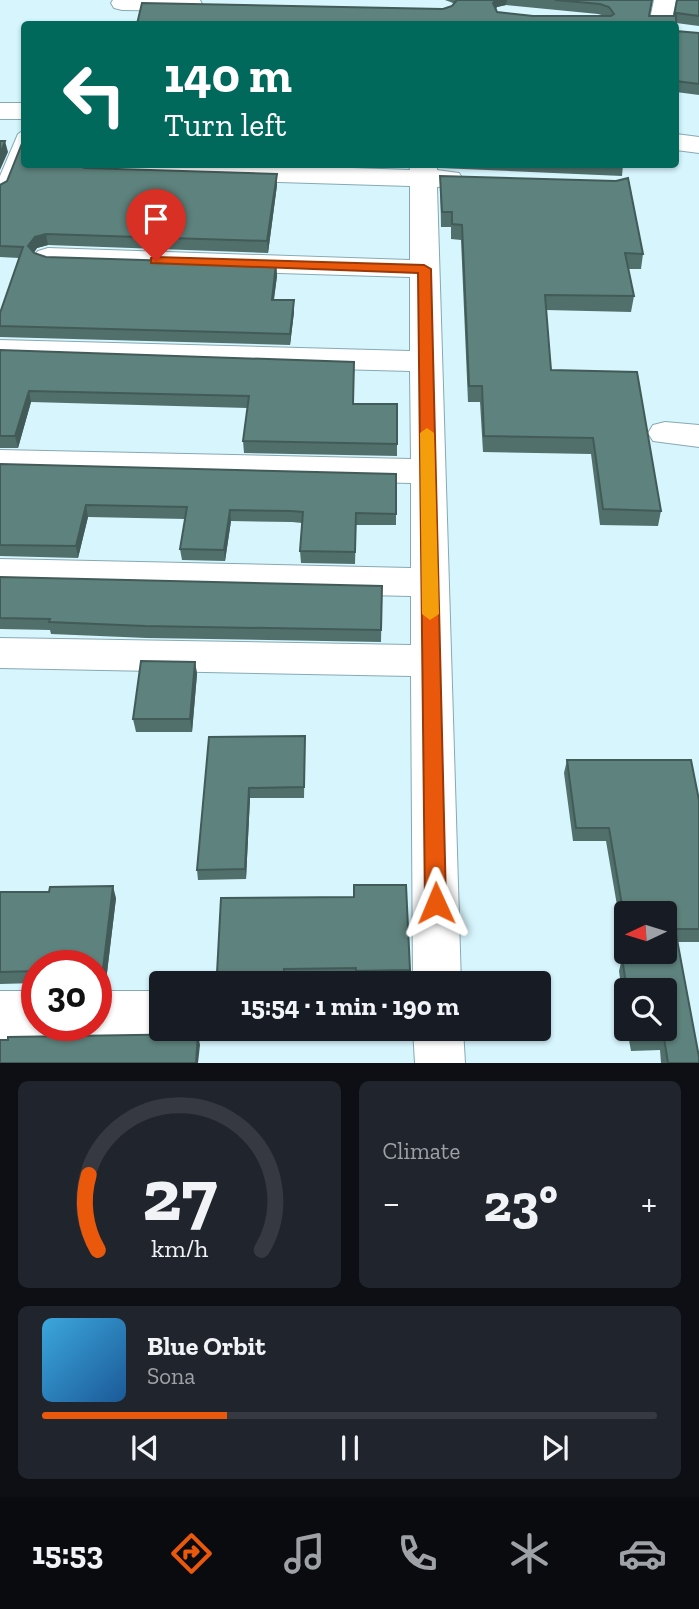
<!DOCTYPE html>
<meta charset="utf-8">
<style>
body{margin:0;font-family:"Zilla Slab",serif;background:#20242c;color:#f1f3f6;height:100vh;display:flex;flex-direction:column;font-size:26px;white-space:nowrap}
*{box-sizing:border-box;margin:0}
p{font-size:23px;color:#9ea1a6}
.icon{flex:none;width:38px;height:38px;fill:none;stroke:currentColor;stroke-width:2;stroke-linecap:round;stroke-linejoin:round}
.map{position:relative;height:1063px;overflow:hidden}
.drawer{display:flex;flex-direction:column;gap:18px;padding:18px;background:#0d0f14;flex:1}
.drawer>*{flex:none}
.top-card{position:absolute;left:21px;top:21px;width:658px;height:147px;border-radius:7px;box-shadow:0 2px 5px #0004;background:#00695c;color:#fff;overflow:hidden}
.needle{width:46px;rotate:266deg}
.fabs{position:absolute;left:614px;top:901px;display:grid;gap:14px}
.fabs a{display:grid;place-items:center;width:63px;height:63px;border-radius:7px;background:#171b24;box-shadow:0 2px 5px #0004;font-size:35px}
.speed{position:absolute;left:21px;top:950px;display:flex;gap:14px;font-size:35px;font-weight:700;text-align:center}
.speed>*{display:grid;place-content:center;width:91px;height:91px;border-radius:50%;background:#171b24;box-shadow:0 2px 5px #0004;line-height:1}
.speed .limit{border:10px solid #d22;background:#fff;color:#111}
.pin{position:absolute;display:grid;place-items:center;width:60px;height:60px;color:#fff;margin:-72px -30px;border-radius:50% 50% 50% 0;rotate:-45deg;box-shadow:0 0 7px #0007}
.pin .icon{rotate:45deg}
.me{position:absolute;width:77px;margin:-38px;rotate:359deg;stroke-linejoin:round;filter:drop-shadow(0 0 5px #0008)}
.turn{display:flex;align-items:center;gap:24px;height:147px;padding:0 28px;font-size:32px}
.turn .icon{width:91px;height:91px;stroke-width:2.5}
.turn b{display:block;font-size:49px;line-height:60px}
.big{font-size:52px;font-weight:800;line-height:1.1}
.drawer .card{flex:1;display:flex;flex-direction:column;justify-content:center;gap:10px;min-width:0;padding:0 24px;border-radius:10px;background:#20242c}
.drawer .dial{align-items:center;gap:0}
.dial svg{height:182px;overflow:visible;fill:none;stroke:#363941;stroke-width:7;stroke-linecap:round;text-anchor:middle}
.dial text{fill:#f1f3f6;stroke:none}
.song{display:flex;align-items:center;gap:21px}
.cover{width:84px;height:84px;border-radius:10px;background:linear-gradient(135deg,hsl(200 70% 55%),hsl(210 70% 35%))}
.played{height:7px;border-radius:4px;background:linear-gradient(90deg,#ea580c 30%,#363941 30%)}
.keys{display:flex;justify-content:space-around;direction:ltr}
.heat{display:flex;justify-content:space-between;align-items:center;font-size:38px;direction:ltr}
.drawer .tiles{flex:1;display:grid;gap:18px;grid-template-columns:1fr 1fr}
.card:last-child{grid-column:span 2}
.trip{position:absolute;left:149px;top:971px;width:402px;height:70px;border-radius:7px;background:#171b24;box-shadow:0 2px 5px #0004;font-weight:800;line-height:70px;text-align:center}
.tab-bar{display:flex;height:112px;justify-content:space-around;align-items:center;background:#090b0e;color:#9ea1a6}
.tab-bar .icon{width:49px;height:49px}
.tab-bar .current{color:#ea580c}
.tab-bar b{font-size:32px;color:#f1f3f6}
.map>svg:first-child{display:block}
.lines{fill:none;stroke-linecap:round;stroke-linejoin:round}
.service-casing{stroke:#86a9b3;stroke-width:2}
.minor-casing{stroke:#86a9b3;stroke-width:2}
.service{fill:#fff;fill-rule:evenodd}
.minor{fill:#fff;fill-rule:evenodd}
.wall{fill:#51706c;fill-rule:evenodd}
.shaded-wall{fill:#425b58}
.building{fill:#5e827d;stroke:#425b58;stroke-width:2}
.route{fill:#ea580c;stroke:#983908;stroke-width:2}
.slow{fill:#f59e0b}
</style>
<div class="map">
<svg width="699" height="1063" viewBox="0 0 699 1063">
<rect width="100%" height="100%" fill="#d7f5fd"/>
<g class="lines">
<defs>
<path id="service" d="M24,130V148L7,191L0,195V176L18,134Z"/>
<path id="minor" d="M113,0H200L202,4L199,9L191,11L122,10L114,8L111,3Z
M654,0H676L671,24H649Z
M0,103H24V119H0Z
M676,134L699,137V153L676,150Z
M77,164H242L410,170L409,164H437V170L459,173L463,179L459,185L437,187L461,984H413L411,676L0,668V638L411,645V596L0,587V559L411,568V483L0,474V450L411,459L410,371L0,360V340L410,351V277L48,266L38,263L33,257L38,251L48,248L410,260V186L88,176L78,174L74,168Z
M665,422L699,425V447L653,441L648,433L653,425Z
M0,991H37V1026H57L55,1032L37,1039H0Z
M96,991H161V1029H180L179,1032C149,1043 108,1043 78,1032L76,1026H96Z
M413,1029H463L465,1063H415Z"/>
</defs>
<use href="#service" class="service-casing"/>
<use href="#minor" class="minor-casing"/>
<use href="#service" class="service"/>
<use href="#minor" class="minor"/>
</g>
<path class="wall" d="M445,0H652L649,16H674L677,0H699V26L676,23V31L699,33V95L676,92V24H137L443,9L452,6L454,4L453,3ZM506,5L598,14L605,16H533L497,12L496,9L497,7Z
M24,164L85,168L277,185L268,253L48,245L37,248L34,253L46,257L276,264L277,276L274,300L294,312L290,345L0,337V313L19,258L0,257V185L7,181Z
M438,164H623V165L622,176L440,168Z
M440,176L643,254L641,269H628L634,296L631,312L546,310L551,370L661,511L658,526L600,525L591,454L483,452L480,402H468L461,240L451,239V227H441Z
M0,350L353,404L397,444V456L244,453L243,441L247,408L31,402L18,448H0Z
M0,464L396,474V525H356L355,564L301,563L300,551L302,523L292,522L231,521L225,561L182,560L180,549L185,519L88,517L78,558L0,556Z
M0,577L382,586L381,642L147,638L51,634L50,630L0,629Z
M195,662L197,674L192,732H136L133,719Z
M209,737L305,747L304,798H250L246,879L198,880L197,870Z
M567,760L699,800V942H678L699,1063H661L660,1050L631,1051L627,1029H665V990H626V1024L619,971L622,958H626L606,841H573L564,773ZM626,914L665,952H626Z
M0,892L116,898L106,981H96V966H37V983L0,984Z
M221,898L410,970L409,981H356V978L285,979V983L218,984L217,973Z"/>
<path class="shaded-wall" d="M496,0H507L506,5L497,7L492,13L493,3Z
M5,141L8,152L0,170V154Z
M277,174V185L268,253L267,241Z
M46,234L48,245L37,248L30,257L28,246L35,237Z
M276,264L277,276L272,311V300Z
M294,300V312L290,345V334Z
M29,391L31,402L18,448L15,436Z
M86,505L88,517L78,558L76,546Z
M230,510L231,521L225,561L224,550Z
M195,662L197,674L192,732L190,719Z
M249,788L250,798L246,879L245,869Z
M113,886L116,898L106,981L103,969Z
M198,1034L200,1045L198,1063H196Z"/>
<path class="building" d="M457,0H496L493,3L497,12L533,16H611L614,14L609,7L600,4L555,0H652L649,16H674L677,0H699V16L676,13V31L699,33V84L676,81V24H137L142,3L443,9L452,6Z
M0,141H5L0,154Z
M23,141H24V164H73L85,168L277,174L267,241L46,234L35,237L28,246L34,253L46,257L276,264L272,300H294L290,334L0,326V313L23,247L0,246V185L7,181Z
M440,176L616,181L628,178L643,254L625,253L634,296L545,295L551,370L637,372L661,511L603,509L593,438L484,436L482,386H469L462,225L452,224V212H442Z
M0,350L354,362L353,404H397V444L243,441L249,396L29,391L15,436H0Z
M0,464L396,474V514L356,513L355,552L300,551L303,512L291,511L230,510L224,550L180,549L187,507L86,505L76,546L0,545Z
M0,577L382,586L381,630L145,626L49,622L50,619L0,618Z
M141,661L195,662L190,719H133Z
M305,736L304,787L249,788L245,869L197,870L209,737Z
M567,760H691L699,800V929H675L699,1057V1063H668L664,1038H634L633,1029H665V990H627L622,958H632L631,952H665V914H626V929L609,828H576Z
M354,885H406L410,970L356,971V968L284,969V973H217L221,898L354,897Z
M113,886L103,969H96V966H37V971L0,972V892H49L50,887Z
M198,1034L196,1063H0V1040H8V1037Z"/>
<path class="route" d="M156,257L424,265L431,269L446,903L443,909L436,912L428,909L425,903L418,273L151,263V258Z"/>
<path class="slow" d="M427,428L434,433L439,614L430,620L422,614L420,433Z"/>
</svg>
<div class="fabs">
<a><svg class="needle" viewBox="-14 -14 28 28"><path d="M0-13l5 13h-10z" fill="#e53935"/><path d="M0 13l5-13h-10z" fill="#9ea1a6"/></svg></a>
<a><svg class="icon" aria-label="search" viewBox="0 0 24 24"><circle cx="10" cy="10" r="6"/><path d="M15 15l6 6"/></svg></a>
</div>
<div class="speed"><div class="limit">30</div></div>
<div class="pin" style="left:156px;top:261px;background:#d93025"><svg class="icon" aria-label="arrive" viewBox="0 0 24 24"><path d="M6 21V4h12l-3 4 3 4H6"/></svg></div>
<svg class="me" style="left:436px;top:903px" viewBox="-20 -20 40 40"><path d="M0-17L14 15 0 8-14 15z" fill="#ea580c" stroke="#fff" stroke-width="4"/></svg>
<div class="trip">15:54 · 1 min · 190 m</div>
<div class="top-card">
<div class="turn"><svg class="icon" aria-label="left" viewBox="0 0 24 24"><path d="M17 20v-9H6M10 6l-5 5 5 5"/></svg><div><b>140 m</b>Turn left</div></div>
</div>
</div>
<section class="drawer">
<div class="tiles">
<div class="card dial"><svg viewBox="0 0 100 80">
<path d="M14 69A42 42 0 1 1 86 69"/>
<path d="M14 69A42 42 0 0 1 10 36" stroke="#ea580c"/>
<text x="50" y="56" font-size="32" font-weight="700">27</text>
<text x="50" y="72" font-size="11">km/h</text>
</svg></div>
<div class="card"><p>Climate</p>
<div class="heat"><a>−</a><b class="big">23°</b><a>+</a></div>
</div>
<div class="card">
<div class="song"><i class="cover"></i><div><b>Blue Orbit</b><p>Sona</p></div></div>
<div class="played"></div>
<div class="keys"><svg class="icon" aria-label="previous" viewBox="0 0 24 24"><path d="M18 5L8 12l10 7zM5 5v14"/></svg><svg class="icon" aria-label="pause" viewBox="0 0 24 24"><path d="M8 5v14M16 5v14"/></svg><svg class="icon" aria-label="next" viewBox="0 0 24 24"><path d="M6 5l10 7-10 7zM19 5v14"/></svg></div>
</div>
</div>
</section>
<nav class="tab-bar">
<b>15:53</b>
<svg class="icon current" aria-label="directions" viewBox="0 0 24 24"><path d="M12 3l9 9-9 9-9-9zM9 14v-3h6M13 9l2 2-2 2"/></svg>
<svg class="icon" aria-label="music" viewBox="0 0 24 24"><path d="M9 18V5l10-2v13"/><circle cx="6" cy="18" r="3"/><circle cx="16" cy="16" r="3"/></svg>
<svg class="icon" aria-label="phone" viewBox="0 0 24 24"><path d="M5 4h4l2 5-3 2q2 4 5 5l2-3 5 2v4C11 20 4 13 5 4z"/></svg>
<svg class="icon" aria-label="climate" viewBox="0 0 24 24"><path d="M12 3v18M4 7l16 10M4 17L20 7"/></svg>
<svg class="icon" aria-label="car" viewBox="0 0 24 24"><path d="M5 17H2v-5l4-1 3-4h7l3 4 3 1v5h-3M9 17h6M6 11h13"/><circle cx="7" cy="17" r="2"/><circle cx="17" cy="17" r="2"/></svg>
</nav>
